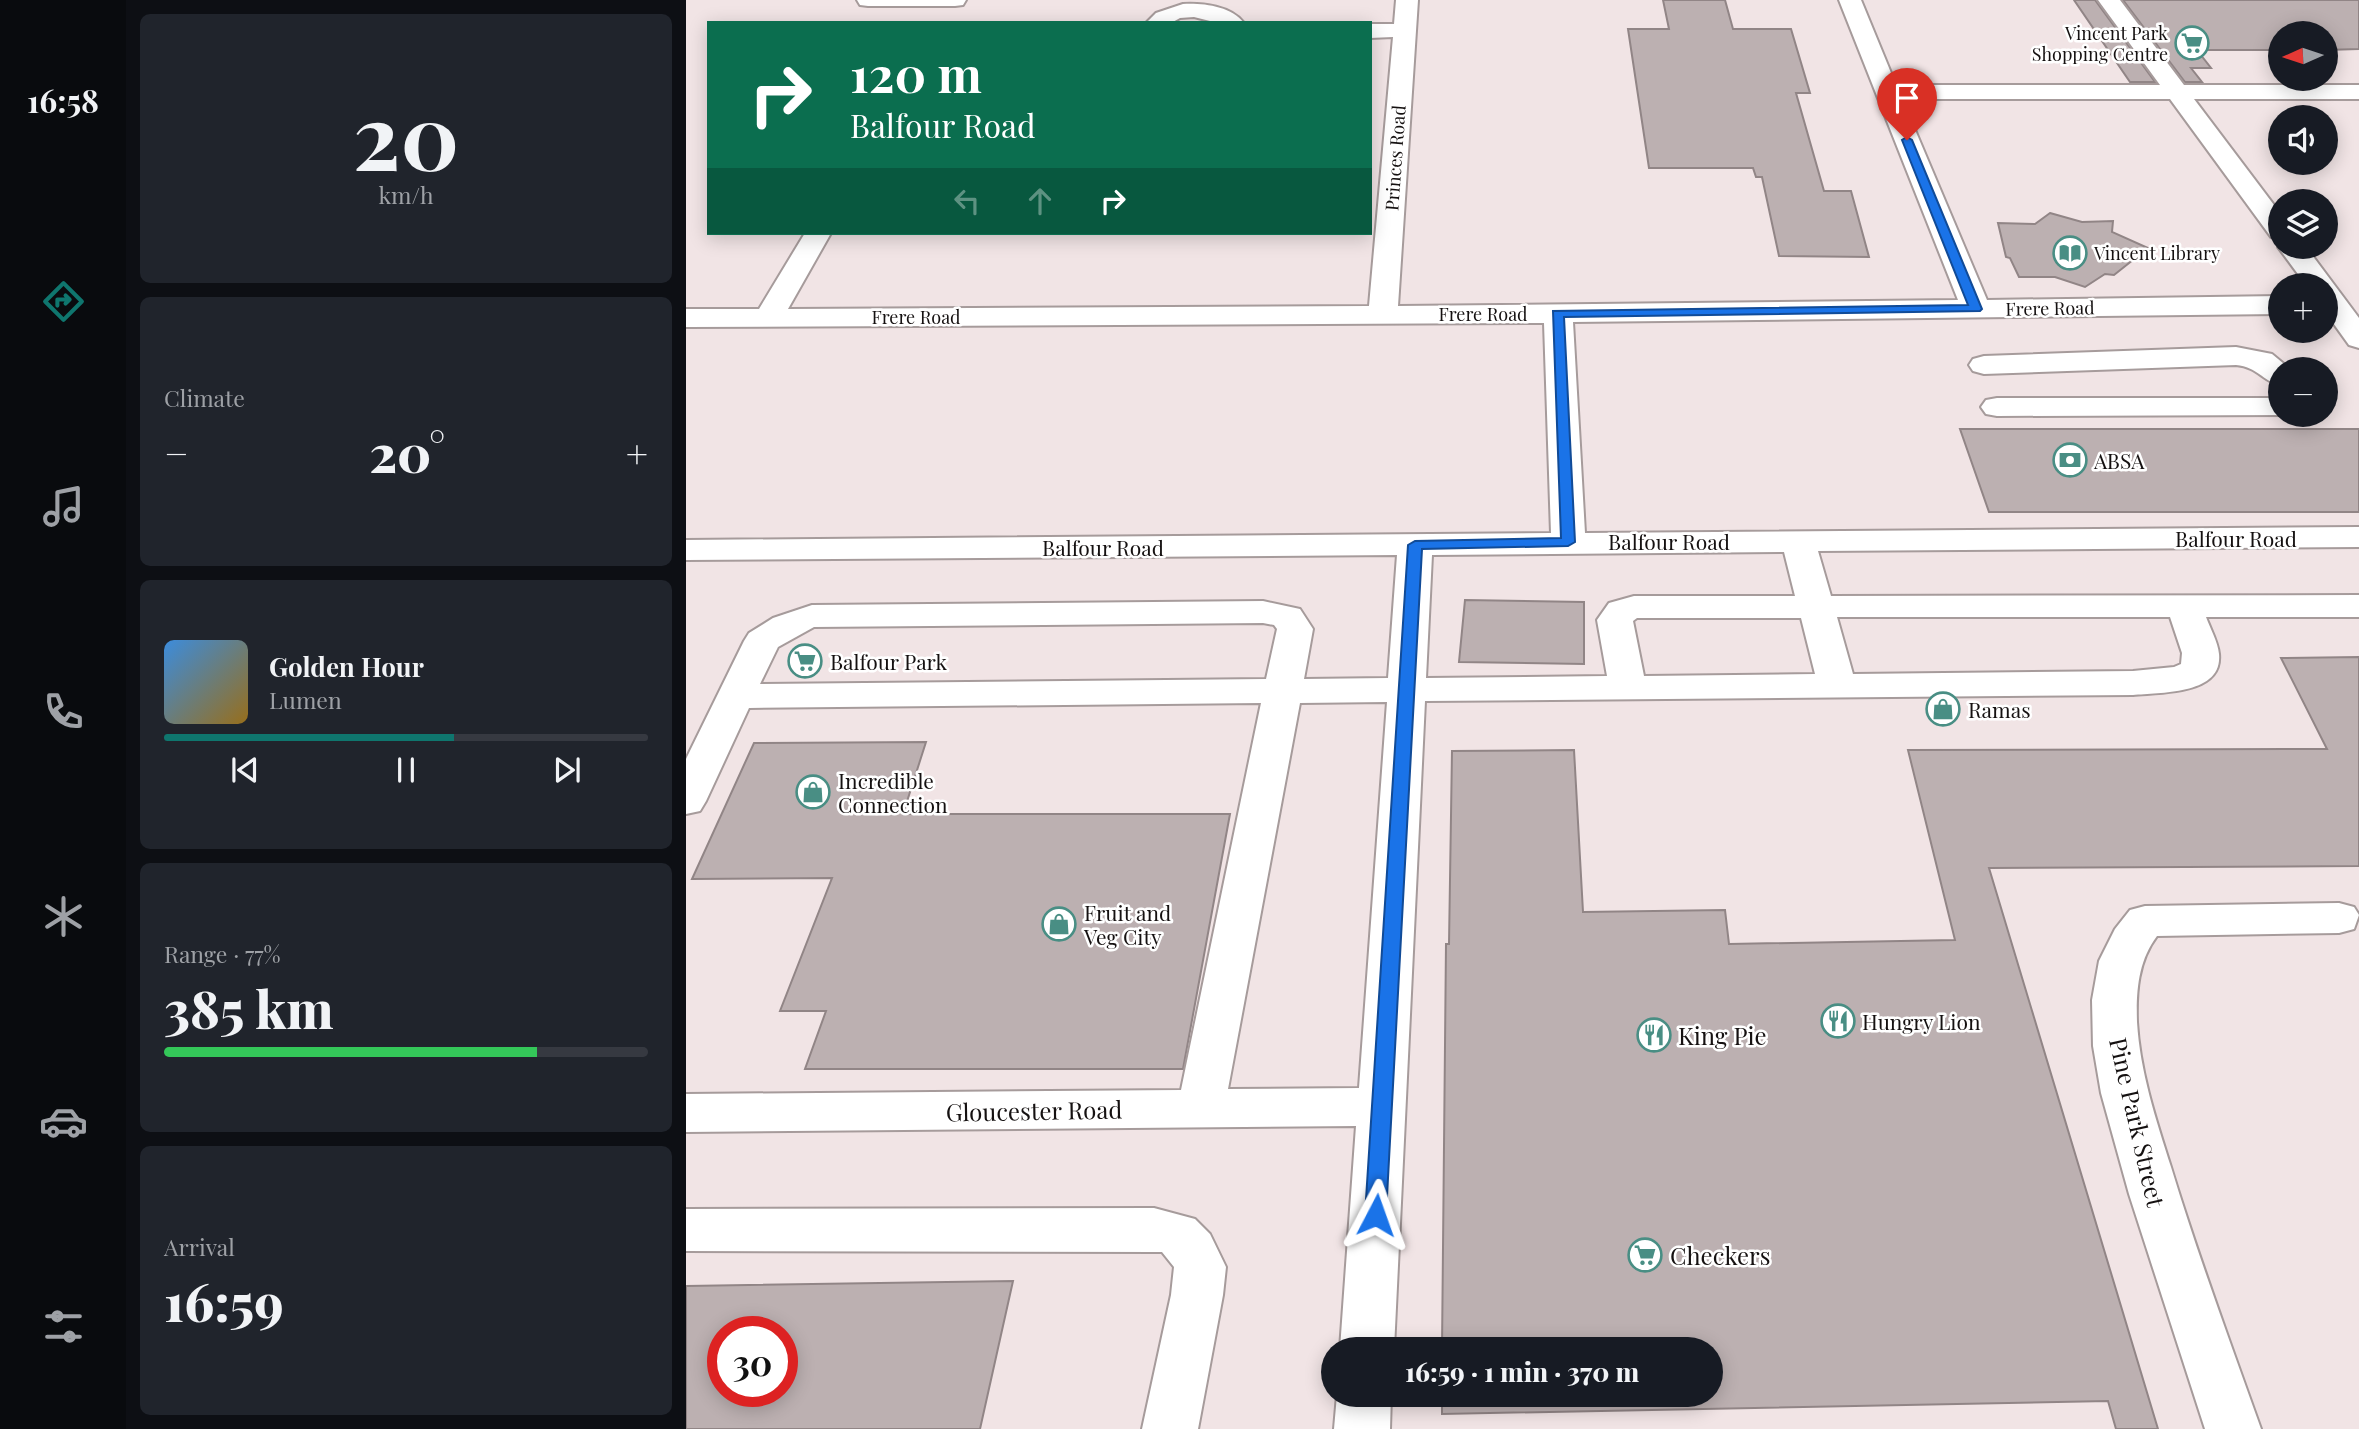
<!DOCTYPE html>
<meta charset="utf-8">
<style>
body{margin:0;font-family:"Playfair Display",serif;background:#20242c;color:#f1f3f6;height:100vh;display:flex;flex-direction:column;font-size:26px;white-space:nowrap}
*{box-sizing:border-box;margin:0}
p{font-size:23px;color:#9ea1a6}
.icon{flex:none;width:38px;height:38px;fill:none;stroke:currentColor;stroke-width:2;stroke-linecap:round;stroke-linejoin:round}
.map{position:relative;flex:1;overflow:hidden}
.panel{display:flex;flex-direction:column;gap:14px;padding:14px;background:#0d0f14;width:560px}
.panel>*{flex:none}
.top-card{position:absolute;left:21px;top:21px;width:665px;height:214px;border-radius:0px;box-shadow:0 4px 18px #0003;background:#0b6e4f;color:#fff;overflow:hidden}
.needle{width:46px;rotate:267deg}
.controls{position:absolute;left:1582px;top:21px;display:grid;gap:14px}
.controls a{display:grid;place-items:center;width:70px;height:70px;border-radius:50%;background:#171b24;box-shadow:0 4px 18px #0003;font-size:35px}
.speed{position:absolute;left:21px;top:1316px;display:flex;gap:14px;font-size:35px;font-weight:700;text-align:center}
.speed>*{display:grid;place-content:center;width:91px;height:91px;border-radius:50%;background:#171b24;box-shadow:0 4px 18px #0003;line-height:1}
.speed .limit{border:10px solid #d22;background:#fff;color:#111}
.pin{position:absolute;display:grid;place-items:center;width:60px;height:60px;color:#fff;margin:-72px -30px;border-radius:50% 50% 50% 0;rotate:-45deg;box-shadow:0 0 7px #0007}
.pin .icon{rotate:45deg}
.me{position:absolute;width:77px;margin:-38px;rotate:4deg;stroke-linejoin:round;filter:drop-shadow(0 0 5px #0008)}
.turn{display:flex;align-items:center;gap:24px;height:147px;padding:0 28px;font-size:32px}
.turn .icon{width:91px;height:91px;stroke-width:2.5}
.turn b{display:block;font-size:49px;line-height:60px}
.lanes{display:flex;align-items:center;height:66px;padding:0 28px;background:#0003;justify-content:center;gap:35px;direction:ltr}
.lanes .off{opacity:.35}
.big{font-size:52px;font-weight:800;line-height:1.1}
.panel .tile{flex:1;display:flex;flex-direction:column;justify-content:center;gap:10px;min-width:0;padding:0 24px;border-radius:10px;background:#20242c}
.panel .dial{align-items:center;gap:0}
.dial b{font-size:91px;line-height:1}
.song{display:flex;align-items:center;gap:21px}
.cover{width:84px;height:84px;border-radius:10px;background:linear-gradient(135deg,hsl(210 70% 55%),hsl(40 70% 35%))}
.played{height:7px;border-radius:4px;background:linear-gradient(90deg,#0f766e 60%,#363941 60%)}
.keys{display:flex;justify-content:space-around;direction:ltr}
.heat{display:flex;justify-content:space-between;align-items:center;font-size:38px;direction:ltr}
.charge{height:10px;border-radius:5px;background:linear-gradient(90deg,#34c759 77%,#363941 0)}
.trip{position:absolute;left:635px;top:1337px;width:402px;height:70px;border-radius:35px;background:#171b24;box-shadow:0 4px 18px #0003;font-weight:800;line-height:70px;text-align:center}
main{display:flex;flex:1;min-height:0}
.tabs{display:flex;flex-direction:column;width:126px;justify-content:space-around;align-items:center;background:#090b0e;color:#9ea1a6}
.tabs .icon{width:49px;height:49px}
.tabs .selected{color:#0f766e}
.tabs b{font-size:32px;color:#f1f3f6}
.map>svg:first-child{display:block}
.building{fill:#bcb0b1;stroke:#918586;stroke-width:2;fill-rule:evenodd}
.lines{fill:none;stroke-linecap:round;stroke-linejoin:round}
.minor-casing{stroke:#a69b9b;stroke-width:4}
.minor{fill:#fff;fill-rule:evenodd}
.route{fill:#1a73e8;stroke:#114b97;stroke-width:2}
.labels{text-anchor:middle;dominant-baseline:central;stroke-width:5;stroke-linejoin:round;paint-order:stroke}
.far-poi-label{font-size:18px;fill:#151111;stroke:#fff;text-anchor:end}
.far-street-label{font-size:18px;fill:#151111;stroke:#fff}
.poi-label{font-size:21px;fill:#151111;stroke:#fff;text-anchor:start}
.street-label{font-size:21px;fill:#151111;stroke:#fff}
.near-poi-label{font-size:24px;fill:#151111;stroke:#fff;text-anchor:start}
.near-street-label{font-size:24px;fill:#151111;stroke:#fff}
</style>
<main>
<nav class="tabs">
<b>16:58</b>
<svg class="icon selected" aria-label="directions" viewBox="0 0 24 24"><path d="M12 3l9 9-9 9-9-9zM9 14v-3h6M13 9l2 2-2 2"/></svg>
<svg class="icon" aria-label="music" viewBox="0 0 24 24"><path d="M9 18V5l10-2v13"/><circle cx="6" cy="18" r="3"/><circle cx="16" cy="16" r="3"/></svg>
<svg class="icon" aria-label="phone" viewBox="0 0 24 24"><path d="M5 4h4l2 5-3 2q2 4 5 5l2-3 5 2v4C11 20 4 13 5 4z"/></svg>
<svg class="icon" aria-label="climate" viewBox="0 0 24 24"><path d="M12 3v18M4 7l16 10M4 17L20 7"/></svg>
<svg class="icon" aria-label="car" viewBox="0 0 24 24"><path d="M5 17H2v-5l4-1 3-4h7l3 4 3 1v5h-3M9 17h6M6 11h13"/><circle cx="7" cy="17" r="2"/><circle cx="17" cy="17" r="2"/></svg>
<svg class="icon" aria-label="filters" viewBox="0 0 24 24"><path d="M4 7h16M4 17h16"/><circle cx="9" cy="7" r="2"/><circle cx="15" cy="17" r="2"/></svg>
</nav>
<section class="panel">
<div class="tile dial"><b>20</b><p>km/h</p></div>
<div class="tile"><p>Climate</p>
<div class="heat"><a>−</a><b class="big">20°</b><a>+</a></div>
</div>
<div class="tile">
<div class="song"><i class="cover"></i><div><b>Golden Hour</b><p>Lumen</p></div></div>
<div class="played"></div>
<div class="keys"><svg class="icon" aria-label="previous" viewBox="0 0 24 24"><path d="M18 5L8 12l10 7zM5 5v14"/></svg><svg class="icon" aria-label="pause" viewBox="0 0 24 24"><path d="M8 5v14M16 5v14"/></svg><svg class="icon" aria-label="next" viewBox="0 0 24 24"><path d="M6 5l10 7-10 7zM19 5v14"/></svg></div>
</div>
<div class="tile"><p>Range · 77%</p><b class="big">385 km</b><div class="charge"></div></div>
<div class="tile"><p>Arrival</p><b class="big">16:59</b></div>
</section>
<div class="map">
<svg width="1673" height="1429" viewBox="0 0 1673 1429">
<rect width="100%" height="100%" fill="#f1e4e5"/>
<path class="building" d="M977,0H1039L1047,29H1105L1124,93H1110L1138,191H1165L1183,257L1093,256L1076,177H1070L1067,168H963L942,29H983Z
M1388,0H1409L1469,82H1444Z
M1437,0H1673V49L1640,50V33H1594V50H1511L1525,68H1505L1516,82H1499Z
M1364,213L1396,222L1427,221L1426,232L1462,248L1428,275L1419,274L1399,287L1369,277H1333L1324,258L1320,257L1312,223L1349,224Z
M1274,429H1673V512H1303Z
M779,600L898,602V664L773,662Z
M1673,657V866L1303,868L1472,1429H1430L1422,1401L756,1414V1395H1026V1349H756L760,944H763L766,751L888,750L897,912L1039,910L1043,944L1269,940L1222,750L1641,749L1595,658Z
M240,742L217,814H544L497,1069H119L140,1011H94L146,878L6,879L68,743Z
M327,1281L294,1429H0V1286ZM37,1332H96V1391H37Z"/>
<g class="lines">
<defs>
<path id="minor" d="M171,0H280L277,5L269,6H182L174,5Z
M710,0H732L712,306L1272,300L1153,0H1175L1210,85H1474L1412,0H1434L1498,85H1673V99H1508L1594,213V239L1585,237L1484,99H1216L1301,300L1594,296V314L887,322L899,533L1673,527V547L1132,551L1145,596L1673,595V617H1520C1524,628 1532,642 1533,654C1537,695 1474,692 1447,695L739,701L708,1349H654L670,1126L0,1132V1094L495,1090L575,703L63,708L20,801L14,811L0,814V759L58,641L63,633L87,618L126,605L577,601L614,609L627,629L618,679L702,678L711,555L0,560V540L865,533L858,323L0,327V309H73L119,233H145L102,309L683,306L707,37L684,38V24H708ZM1098,552L1109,596H948L923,603L911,620L921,676L740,678L746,555ZM1151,617H1484L1496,653L1495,664L1488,667L1447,671L1167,674ZM951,618H1115L1129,674L958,676L947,621ZM577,623L588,625L591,629L580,679L74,684L92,647L128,627ZM701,702L673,1088L542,1089L614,703Z
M497,4C517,3 545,6 558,23H532L508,17L494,18L485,23H460L470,13Z
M1594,244V247H1620L1673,318V348L1663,345L1640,313V285H1620L1592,247Z
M1550,347L1586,354L1604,369H1594V385C1576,381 1572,367 1550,365L1298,374L1287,371L1283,365L1287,359L1298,356Z
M1311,398H1594V415H1600L1311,416L1300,414L1295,407L1300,400Z
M1653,903L1668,907L1673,915L1668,929L1653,933L1471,936C1452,961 1450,992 1451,1022C1454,1072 1470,1120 1485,1167C1512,1256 1544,1342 1575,1429H1519L1443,1194L1415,1093L1407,1046L1406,1000L1413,961L1429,929L1444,910L1459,906Z
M468,1208L509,1219L524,1234L540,1267L537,1295L512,1429H456L485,1295L488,1267L476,1252L0,1251V1209Z
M651,1395H705L704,1429H648Z"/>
</defs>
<use href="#minor" class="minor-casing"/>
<use href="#minor" class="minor"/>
</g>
<path class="route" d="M1221,137L1226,140L1296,309L1294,311L878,317L889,542L882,546L736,549L700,1215L697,1221L690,1223L682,1221L679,1215L722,545L729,541L875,538L867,311L1282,305L1216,140Z"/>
<defs>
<symbol id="supermarket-ring" viewBox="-11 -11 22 22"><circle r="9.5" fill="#fff" stroke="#498e84" stroke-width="1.5"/><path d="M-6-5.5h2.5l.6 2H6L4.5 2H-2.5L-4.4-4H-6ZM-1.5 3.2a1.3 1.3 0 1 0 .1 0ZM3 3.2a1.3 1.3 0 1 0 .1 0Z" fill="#498e84"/></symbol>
<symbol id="library-ring" viewBox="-11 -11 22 22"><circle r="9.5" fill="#fff" stroke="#498e84" stroke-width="1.5"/><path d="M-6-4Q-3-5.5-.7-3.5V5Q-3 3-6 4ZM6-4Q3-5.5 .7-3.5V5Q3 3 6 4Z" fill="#498e84"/></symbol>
<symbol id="bank-ring" viewBox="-11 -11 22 22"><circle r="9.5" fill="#fff" stroke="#498e84" stroke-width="1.5"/><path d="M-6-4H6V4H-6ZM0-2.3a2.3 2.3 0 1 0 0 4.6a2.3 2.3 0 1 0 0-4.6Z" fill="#498e84"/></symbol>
<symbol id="shop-ring" viewBox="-11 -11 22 22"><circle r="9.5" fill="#fff" stroke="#498e84" stroke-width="1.5"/><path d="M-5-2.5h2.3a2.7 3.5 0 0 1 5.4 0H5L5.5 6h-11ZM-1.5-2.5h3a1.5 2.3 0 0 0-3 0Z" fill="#498e84"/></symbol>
<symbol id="restaurant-ring" viewBox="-11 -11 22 22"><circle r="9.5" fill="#fff" stroke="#498e84" stroke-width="1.5"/><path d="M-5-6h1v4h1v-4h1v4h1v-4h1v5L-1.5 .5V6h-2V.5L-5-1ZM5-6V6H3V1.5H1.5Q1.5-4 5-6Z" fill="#498e84"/></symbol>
</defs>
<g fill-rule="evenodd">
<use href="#supermarket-ring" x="1487" y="24" width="38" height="38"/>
<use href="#library-ring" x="1365" y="234" width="38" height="38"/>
<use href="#bank-ring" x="1365" y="441" width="38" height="38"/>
<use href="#supermarket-ring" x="100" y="642" width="38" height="38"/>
<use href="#shop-ring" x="1238" y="690" width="38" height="38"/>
<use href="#shop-ring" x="108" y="773" width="38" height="38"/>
<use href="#shop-ring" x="354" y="905" width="38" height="38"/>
<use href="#restaurant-ring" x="1133" y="1002" width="38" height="38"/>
<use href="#restaurant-ring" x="949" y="1016" width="38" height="38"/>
<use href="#supermarket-ring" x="940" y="1236" width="38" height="38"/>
</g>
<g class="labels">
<g class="far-poi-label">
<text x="1482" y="33">Vincent Park<tspan x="1482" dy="21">Shopping Centre</tspan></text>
<text x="1408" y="253" text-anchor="start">Vincent Library</text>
</g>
<g class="far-street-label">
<text transform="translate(709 158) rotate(-86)">Princes Road</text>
<text transform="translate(1364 308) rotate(-1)">Frere Road</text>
<text x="797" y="314">Frere Road</text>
<text x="230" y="317">Frere Road</text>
</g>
<g class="poi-label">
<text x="1408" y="460">ABSA</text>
<text x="144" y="661">Balfour Park</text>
<text x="1282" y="709">Ramas</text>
<text x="152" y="780">Incredible<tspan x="152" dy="24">Connection</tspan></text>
<text x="398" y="912">Fruit and<tspan x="398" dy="24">Veg City</tspan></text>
<text x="1176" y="1021">Hungry Lion</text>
</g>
<g class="street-label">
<text x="1550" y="538">Balfour Road</text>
<text x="983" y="541">Balfour Road</text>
<text x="417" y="547">Balfour Road</text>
</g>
<g class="near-poi-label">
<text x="992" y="1035">King Pie</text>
<text x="984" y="1255">Checkers</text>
</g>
<g class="near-street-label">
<text transform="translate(348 1110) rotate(-1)">Gloucester Road</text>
<text transform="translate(1452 1122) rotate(77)">Pine Park Street</text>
</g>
</g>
</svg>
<div class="controls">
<a><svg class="needle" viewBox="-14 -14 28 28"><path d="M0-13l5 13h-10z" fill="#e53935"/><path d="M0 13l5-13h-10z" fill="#9ea1a6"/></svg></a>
<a><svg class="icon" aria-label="sound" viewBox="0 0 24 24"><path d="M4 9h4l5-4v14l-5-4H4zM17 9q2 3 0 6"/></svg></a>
<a><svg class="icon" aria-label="layers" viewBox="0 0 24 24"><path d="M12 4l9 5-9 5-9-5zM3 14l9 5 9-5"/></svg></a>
<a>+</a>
<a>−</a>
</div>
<div class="speed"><div class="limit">30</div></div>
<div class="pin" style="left:1221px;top:140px;background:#d93025"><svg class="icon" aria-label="arrive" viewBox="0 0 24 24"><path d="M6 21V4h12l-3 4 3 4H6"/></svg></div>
<svg class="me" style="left:690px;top:1215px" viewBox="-20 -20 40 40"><path d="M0-17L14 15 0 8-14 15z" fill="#1a73e8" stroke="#fff" stroke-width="4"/></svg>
<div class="trip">16:59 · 1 min · 370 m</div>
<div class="top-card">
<div class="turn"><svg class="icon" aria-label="right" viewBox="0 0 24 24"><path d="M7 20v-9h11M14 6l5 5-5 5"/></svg><div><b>120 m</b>Balfour Road</div></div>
<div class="lanes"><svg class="icon off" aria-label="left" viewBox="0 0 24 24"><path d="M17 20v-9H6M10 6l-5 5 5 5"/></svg><svg class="icon off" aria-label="ahead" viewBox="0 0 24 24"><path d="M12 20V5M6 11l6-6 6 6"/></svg><svg class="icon" aria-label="right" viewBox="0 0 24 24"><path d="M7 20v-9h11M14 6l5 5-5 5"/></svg></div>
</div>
</div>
</main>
